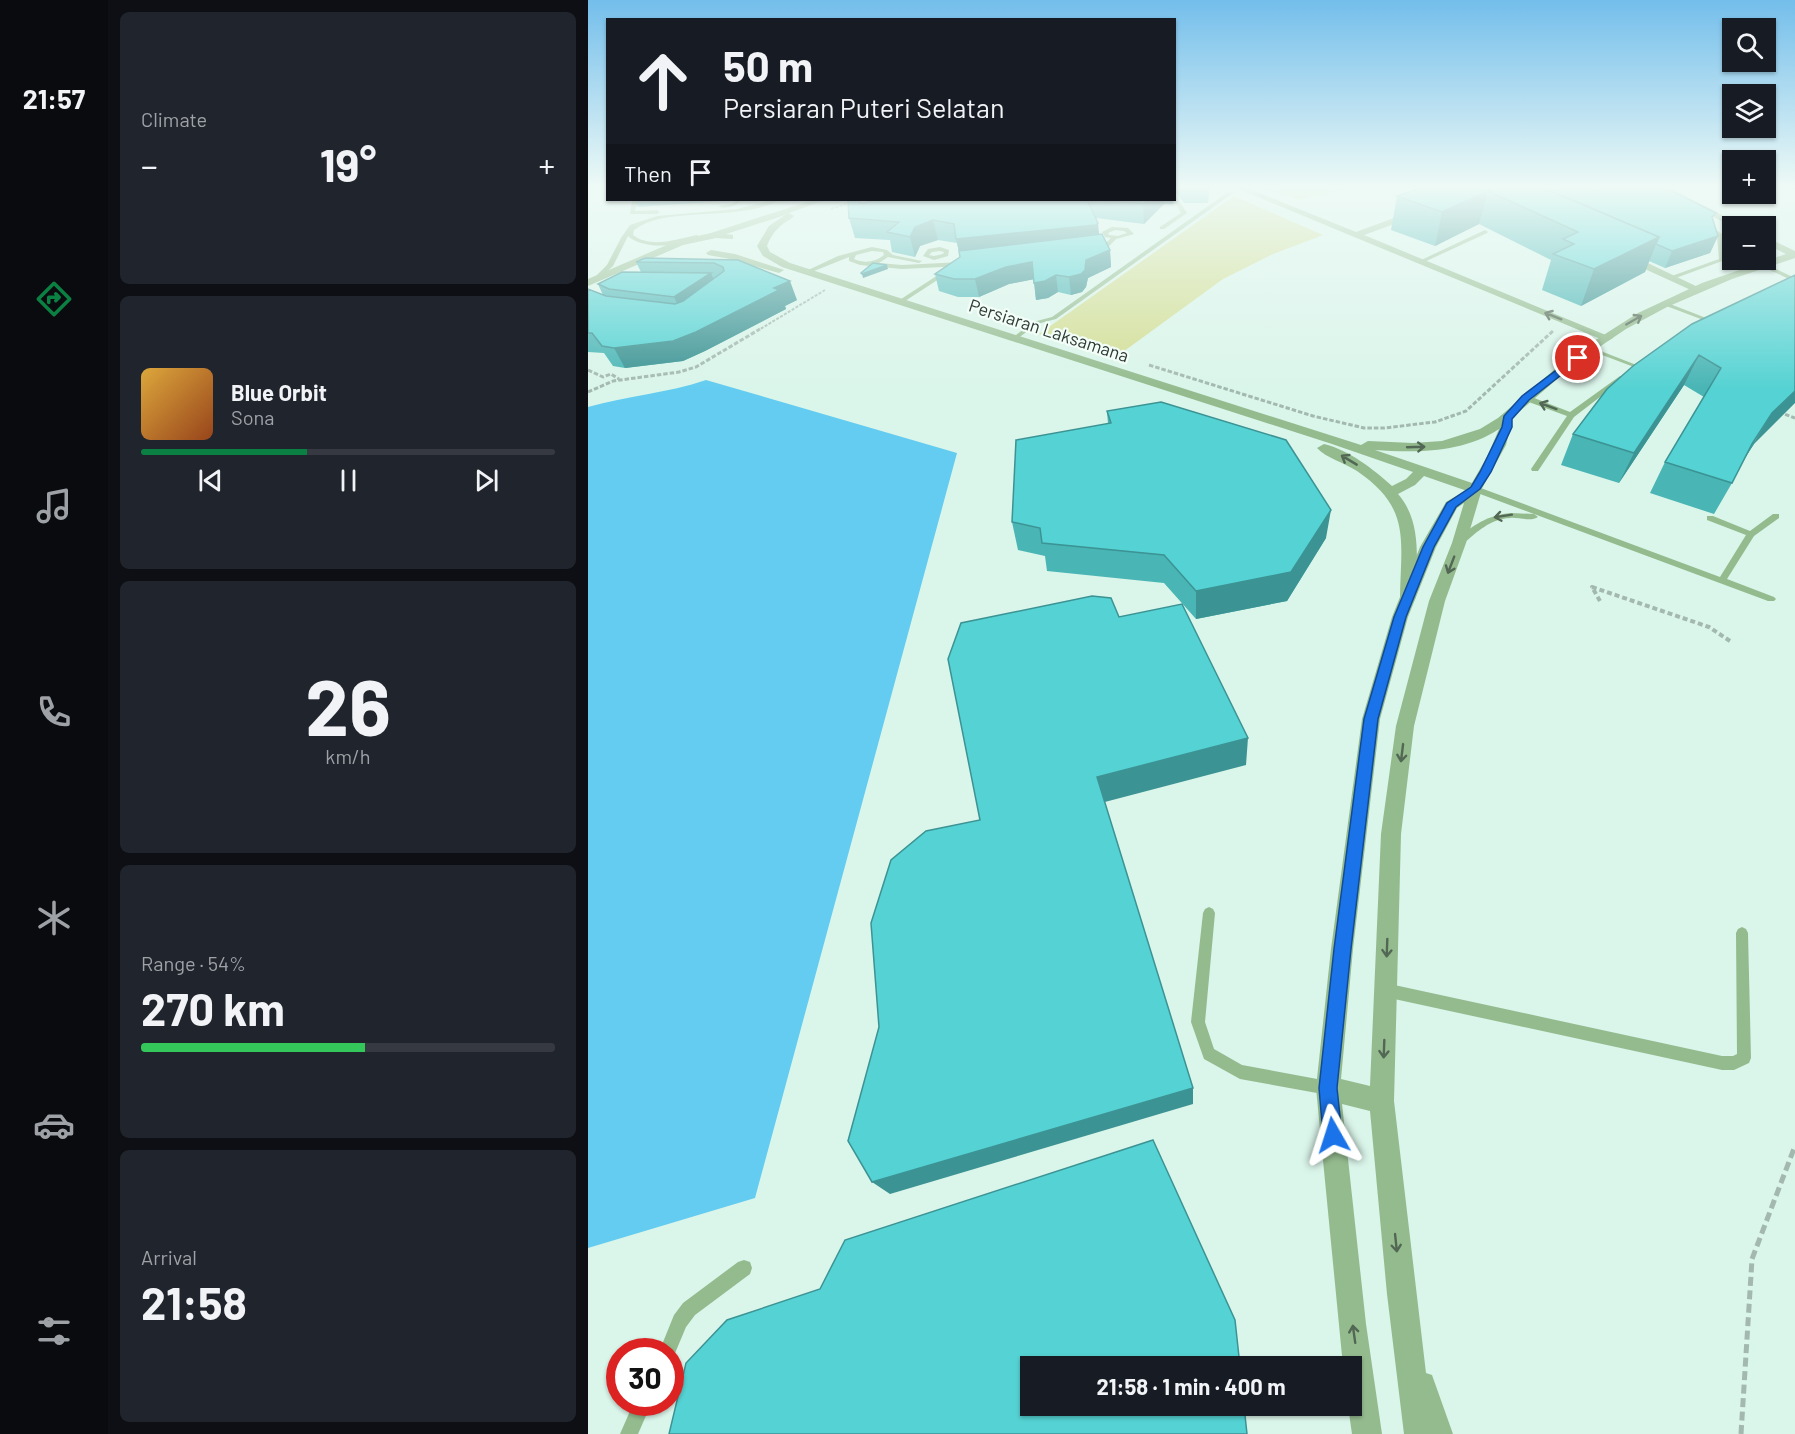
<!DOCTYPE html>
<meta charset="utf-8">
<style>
body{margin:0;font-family:Barlow,sans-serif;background:#20242c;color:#f1f3f6;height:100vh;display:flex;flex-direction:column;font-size:22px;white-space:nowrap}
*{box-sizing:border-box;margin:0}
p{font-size:20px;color:#9ea1a6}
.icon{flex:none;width:33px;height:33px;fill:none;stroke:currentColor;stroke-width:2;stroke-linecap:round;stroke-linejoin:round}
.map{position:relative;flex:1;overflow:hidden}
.panel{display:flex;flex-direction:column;gap:12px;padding:12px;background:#0d0f14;width:480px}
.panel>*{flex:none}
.guide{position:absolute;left:18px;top:18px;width:570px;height:183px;border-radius:0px;box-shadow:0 2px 4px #0004;background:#171b24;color:#f1f3f6;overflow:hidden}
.fabs{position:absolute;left:1134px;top:18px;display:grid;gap:12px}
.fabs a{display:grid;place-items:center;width:54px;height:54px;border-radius:0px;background:#171b24;box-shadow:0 2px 4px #0004;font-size:30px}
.speed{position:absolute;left:18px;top:1338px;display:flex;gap:12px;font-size:30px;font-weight:700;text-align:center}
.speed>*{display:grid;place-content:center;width:78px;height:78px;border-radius:50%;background:#171b24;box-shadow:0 2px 4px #0004;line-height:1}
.speed .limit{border:9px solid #d22;background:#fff;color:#111}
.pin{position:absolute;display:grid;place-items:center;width:51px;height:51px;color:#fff;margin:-26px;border:3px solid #fff;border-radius:50%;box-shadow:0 2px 6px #0007}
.me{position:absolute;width:66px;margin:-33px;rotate:354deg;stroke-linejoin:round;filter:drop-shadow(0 0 4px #0008)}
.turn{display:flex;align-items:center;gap:21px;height:126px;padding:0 18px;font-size:27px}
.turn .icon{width:78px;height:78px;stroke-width:2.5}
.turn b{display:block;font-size:42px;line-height:51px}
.then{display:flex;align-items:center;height:57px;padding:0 18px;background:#0003;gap:12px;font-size:22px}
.big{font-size:45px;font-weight:700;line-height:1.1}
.panel .widget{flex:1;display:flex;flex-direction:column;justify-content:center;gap:9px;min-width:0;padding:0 21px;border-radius:9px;background:#20242c}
.panel .dial{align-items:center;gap:0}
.dial b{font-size:78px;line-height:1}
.song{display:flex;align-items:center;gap:18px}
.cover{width:72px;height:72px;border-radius:9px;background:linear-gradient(135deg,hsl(40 70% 55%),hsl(20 70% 35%))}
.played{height:6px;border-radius:3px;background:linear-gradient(90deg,#0b8043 40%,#363941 40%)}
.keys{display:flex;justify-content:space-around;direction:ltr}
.heat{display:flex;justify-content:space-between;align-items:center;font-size:33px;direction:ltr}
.charge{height:9px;border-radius:4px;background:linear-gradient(90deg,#34c759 54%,#363941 0)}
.trip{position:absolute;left:432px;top:1356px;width:342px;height:60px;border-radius:0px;background:#171b24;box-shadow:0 2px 4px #0004;font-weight:700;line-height:60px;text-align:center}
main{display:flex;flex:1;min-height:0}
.menu{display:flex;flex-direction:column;width:108px;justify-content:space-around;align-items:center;background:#090b0e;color:#9ea1a6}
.menu .icon{width:42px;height:42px}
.menu .on{color:#0b8043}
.menu b{font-size:27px;color:#f1f3f6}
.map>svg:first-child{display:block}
.green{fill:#d3dd92}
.water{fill:#63ccf0}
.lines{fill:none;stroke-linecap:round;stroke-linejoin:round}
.path-far3{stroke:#a3b9b0;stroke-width:2;stroke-dasharray:3 1.5;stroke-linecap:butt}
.path-far2{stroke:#a3b9b0;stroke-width:3;stroke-dasharray:4.5 2;stroke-linecap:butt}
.path-far1{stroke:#a3b9b0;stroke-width:4;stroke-dasharray:5 3;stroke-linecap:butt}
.path{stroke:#a3b9b0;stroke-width:5;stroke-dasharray:9 4.5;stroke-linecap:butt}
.service{fill:#94bb8e;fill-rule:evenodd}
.minor{fill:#94bb8e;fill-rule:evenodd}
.tertiary{fill:#94bb8e;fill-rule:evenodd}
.wall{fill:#49b5b5}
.shaded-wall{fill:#3c9394}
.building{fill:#55d2d3;stroke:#3c9394;stroke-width:1.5}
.oneway{stroke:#526754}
.route{fill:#1a73e8;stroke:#114b97;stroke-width:1.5}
.labels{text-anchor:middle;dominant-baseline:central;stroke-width:4.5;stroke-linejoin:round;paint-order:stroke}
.far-street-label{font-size:18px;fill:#2f3a35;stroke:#f3fef9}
</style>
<main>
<nav class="menu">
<b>21:57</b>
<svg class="icon on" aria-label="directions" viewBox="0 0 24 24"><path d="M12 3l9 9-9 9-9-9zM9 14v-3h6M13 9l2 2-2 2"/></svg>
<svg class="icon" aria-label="music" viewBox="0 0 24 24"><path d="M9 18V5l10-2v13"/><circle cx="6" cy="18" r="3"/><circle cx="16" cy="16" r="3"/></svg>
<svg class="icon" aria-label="phone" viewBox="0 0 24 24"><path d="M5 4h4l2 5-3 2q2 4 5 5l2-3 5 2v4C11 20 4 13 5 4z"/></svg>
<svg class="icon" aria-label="climate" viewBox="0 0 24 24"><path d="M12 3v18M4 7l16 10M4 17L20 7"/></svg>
<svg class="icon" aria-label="car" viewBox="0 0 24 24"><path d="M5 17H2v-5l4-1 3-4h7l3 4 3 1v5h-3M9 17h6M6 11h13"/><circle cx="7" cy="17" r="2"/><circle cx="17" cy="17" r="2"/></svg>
<svg class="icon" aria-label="filters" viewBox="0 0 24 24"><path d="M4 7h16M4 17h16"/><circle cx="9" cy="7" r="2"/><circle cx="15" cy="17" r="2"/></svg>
</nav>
<section class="panel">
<div class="widget"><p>Climate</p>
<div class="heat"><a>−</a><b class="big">19°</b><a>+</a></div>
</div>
<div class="widget">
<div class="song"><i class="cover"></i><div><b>Blue Orbit</b><p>Sona</p></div></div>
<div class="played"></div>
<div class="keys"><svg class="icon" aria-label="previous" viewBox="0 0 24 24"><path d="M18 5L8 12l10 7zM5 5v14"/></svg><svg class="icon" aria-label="pause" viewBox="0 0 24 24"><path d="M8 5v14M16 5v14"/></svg><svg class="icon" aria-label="next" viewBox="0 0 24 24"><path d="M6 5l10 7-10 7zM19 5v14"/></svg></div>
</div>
<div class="widget dial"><b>26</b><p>km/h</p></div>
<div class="widget"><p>Range · 54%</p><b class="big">270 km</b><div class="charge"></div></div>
<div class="widget"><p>Arrival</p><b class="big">21:58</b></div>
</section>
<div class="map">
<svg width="1207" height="1434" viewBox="0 0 1207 1434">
<rect width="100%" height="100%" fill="#daf5ea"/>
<path class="green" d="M677,188H760L711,200Z
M646,196L735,235L685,254L635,279L528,357L451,334Z"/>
<path class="water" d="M118,380L369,453L167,1198L0,1248V407C39,396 80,393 118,380Z"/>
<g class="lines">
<path class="path-far3" d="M243,209L270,200
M169,331L237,290"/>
<path class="path-far2" d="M561,365L725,416L776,428H796L847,422L878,411L966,330
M0,370L15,377L23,374L31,379
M0,392L25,381L91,372L108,367L172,329
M1191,412L1207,418"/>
<path class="path-far1" d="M1012,601L1004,587L1121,627L1142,641"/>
<path class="path" d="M1153,1434L1164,1259L1207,1146"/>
<path class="service" d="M640,192L645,193L468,319L449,324L429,339L424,338L445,322L464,317Z
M586,193L599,213L576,229H572V227L593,213L586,200Z
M44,200H50L47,211L69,210L72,212L69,214H42Z
M148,200H154C148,206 138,210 130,206L144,204Z
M185,200H192C149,223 78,205 46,230L45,235C63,249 89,239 109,235L112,237C93,246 57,251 40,236L25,266L11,279L6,278L19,265L33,238L42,225L69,216L149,209Z
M1115,223H1119L1135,235L1137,260L1085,279H1081V277L1131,259L1129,236L1115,225Z
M524,227L540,228L546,234L528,239L519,248L504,251V249L515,246L523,238L517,237L514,232ZM527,230L536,231L539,233L530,236L521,235L520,233Z
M897,230L900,232L899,233L834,263L829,262Z
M284,247L299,250L305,255L334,261L331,263L300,257L291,263L314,265L374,262L377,264L374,266L314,269L272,265L261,261V257L221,273L216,272L250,256ZM284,251L295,252L296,255C287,262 277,264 266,259L268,255Z
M352,247L361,250L360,256L346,260L335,256L340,249ZM352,251L356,252L355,254L346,256L341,255L344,252Z
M1182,268H1186L1207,278V282L1182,270Z
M356,269L361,270L354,277L314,303H310V301L350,275Z
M1073,302H1077L1131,323L1126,324L1073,304Z
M1001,348H1005L1051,366L1046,367L1001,350Z
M1032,376L1038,377L986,417L950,471H944L943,469L979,416L935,400V396H941L982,412Z
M884,487H890L1132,577L1158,535L1119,520V516H1125L1162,531L1185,514H1191V518L1166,536L1139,579L1186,597L1188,599L1186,601H1180L884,491Z
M923,513L946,514L950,517C943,522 931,517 922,518C902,519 889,532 875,544L872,545L868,542C882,525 901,515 923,513Z
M621,907L625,909L627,913L617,1022L626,1049L654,1065L740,1081L745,1083L747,1088L745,1093L740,1095L652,1079L616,1059L603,1022L615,913L617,909Z
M1154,927L1158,929L1160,933L1163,1058L1161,1063L1146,1070H1134L797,997L792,995L790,990L792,985L797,983L1134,1056H1145L1149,1054L1148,933L1150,929Z
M156,1260L162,1262L164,1268L162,1274L107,1315L98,1327L85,1358L82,1359V1352H71L86,1315L95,1303L150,1262Z
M46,1402H64L50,1434H32Z"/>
<path class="minor" d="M648,188H659L768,232L825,211H831V215L776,235L1025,338L1019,341L1015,340Z
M1035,255H1043L1114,289L1105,291L1035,259Z
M887,485L894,489L878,543L857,601L826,726L813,834L806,1101L838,1373L844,1375L865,1434H816L799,1294L782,1111L754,1104L778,1324L794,1434H764L760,1406H764V1366H755L728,1088L743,949L774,719L804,617L832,547L858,502ZM876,503L864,543L841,601L808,726L793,834L782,1086L753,1079L765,949L792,719L820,617L848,547L869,508Z"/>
<path class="tertiary" d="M1072,188H1082L1155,226L1144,227Z
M225,200H237L201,213L206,216L204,218C192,225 184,232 179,246L182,252L202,263L773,445L780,441L825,443L854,441L892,429L910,418L981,357L1050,313L1114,283L1198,254L1178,244V237L1207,251V258L1144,279L1079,307L1038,329L989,362L925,417L918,445L892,492H882L836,476L827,485L810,494C835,523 828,561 828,597L826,601H814L812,597C813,539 823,508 769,471C757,463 738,458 729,448L736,444C761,450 785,469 804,486L818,479L825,472L744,444L194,267L175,256L169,246L181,226L197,215L138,234L145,235V239L128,238L95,245L0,286V279L88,241L123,233ZM911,429L900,455L884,483L787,450C828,453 875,453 911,429Z
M123,250L147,254L196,270L191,273L142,259L120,255L118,253Z"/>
</g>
<path class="wall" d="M586,188H621L620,203H596L588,192H586Z
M832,188H1008L1006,190L1125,220L1130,236L1122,253L1077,268L1061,261L1057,272L993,306L954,290L963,260L891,224L847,246L803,230L809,196Z
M47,200H135L134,201L50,207Z
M271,200L272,203H278L284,200H585V204H576L556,224L508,218L511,235L522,250L523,267L500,278L498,287L494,292L483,295L470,292L460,298L448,300L446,279L421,284L391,297H370L351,291L347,274L372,257L369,243L350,240L332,246L327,257L304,252L302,240L267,238L261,218Z
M150,260L209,300L197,306L198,309L117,351L95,361L37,368L25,366L16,353L0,352V289L15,295L10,284L53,272L48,262Z
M1207,275L1166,444L1158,456L1144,483L1126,514L1062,493L1077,462L1116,397L1096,385L1031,483L973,465L985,434Z
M519,411L738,538L699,601L608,619L576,583L459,571L457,556L430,550L424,522L520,424Z"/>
<path class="shaded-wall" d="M900,191L891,224L847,246L854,212Z
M560,200H576V204L556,224L555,204Z
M345,220L350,240L332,246L327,257L322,237L327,227Z
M510,223L512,243L373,260L368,239Z
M1130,236L1122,253L1077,268L1084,251Z
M1071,237L1057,272L993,306L1006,269Z
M522,250L523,267L500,278L498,287L494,292L483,295L481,277L498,260Z
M444,262L447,279L421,284L391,297L387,279L418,267Z
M299,265L300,269L275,278L274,274Z
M123,273L130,290L95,315L86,297Z
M468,275L470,292L460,298L448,300L446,283Z
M202,281L209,300L197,306L198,309L117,351L95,361L37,368L26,348L186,288Z
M1111,355L1096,385L1031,483L1046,453Z
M1207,391V403L1166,444L1146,475L1184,413Z
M743,510L738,538L699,601L608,619V591Z
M660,738L658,765L513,803L509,777Z
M605,1088V1104L302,1194L284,1182Z"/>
<path class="building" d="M832,188H956L1071,237L1006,269L965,254L986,244L975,239L990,232L900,191L854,212L809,196Z
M956,188H998V189L1012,190L1014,188H1078L1128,213L1124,217L1130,236L1084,251L1068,244L1071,237Z
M260,200H271V203H278L284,200H499L510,223L508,225L368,239L366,224L345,220L327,227L322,237L299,232L311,222L261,218Z
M511,200H560L555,204Z
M514,234L522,250L498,260L497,270L493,274L481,277L468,275L457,281L446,283L444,262L418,267L387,279H366L347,274L372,257L371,251Z
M57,258L150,260L202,281L186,288L191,290L108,332L85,341L26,348L14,346L4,333H0V289L18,296L87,304L95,301L136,271L135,267L126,263L48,262Z
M285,263L299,265L274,274L273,273Z
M34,272L123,273L86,297L21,289L10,284Z
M1207,275V391L1184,413L1164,444L1144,483L1077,462L1133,368L1111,355L1046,453L985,434L1019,389L1045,366L1104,324Z
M573,402L698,440L743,510L703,572L608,591L576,555L454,543L452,528L424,522L428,440L523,423L519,411Z
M504,596L523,598L531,617L594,604L660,738L509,777L605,1088L284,1182L260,1141L291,1027L283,923L303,860L338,831L392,820L360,659L373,623Z
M565,1140L647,1320L652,1366H442V1406H656L659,1434H81L98,1363L139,1320L232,1289L257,1240Z"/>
<defs><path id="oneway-shaft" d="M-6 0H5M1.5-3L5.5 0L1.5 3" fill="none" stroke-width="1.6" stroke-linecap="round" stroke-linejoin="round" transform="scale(1.5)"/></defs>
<g class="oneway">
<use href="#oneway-shaft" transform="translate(965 316) rotate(-158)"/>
<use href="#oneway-shaft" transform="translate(1046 320) rotate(-30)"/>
<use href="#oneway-shaft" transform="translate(960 406) rotate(-160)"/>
<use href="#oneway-shaft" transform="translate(828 447) rotate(-2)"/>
<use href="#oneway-shaft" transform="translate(761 460) rotate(-149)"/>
<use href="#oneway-shaft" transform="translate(915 516) rotate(171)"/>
<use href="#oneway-shaft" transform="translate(863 565) rotate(111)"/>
<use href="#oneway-shaft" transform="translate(814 753) rotate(97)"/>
<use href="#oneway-shaft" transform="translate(799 948) rotate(92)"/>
<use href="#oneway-shaft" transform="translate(796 1049) rotate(92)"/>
<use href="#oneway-shaft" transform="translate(808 1243) rotate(84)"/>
<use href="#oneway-shaft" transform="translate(766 1334) rotate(-98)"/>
</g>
<linearGradient id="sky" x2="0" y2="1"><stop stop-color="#73beeb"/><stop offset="0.48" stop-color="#eefaf6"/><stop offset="1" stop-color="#eefaf6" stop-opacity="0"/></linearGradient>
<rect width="1207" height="389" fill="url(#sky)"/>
<path class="route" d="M987,356L995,358L941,400L924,419V427L903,472L892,489L868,507L846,547L818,617L790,719L763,949L749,1088L754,1135L752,1142L745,1145L738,1142L735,1135L731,1088L746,949L776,719L806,617L835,547L859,503L883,487L892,472L914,427L916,416L934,396Z"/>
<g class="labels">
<g class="far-street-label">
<text transform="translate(461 330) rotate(18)">Persiaran Laksamana</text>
</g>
</g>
</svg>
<div class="fabs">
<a><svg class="icon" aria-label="search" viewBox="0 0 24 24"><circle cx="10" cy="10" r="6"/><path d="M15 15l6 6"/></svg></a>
<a><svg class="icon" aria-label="layers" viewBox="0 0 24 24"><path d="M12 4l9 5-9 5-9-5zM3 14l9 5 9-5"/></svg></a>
<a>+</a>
<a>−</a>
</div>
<div class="speed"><div class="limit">30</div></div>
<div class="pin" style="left:990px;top:358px;background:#d93025"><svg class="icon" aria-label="arrive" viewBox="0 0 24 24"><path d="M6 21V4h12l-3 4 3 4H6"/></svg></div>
<svg class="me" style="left:745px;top:1135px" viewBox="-20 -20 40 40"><path d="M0-17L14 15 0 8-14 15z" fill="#1a73e8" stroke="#fff" stroke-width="4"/></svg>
<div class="trip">21:58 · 1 min · 400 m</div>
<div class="guide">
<div class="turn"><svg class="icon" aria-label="ahead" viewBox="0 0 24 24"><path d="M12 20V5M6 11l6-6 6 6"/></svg><div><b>50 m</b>Persiaran Puteri Selatan</div></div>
<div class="then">Then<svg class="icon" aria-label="arrive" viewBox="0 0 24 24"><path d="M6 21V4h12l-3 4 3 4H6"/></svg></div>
</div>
</div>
</main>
